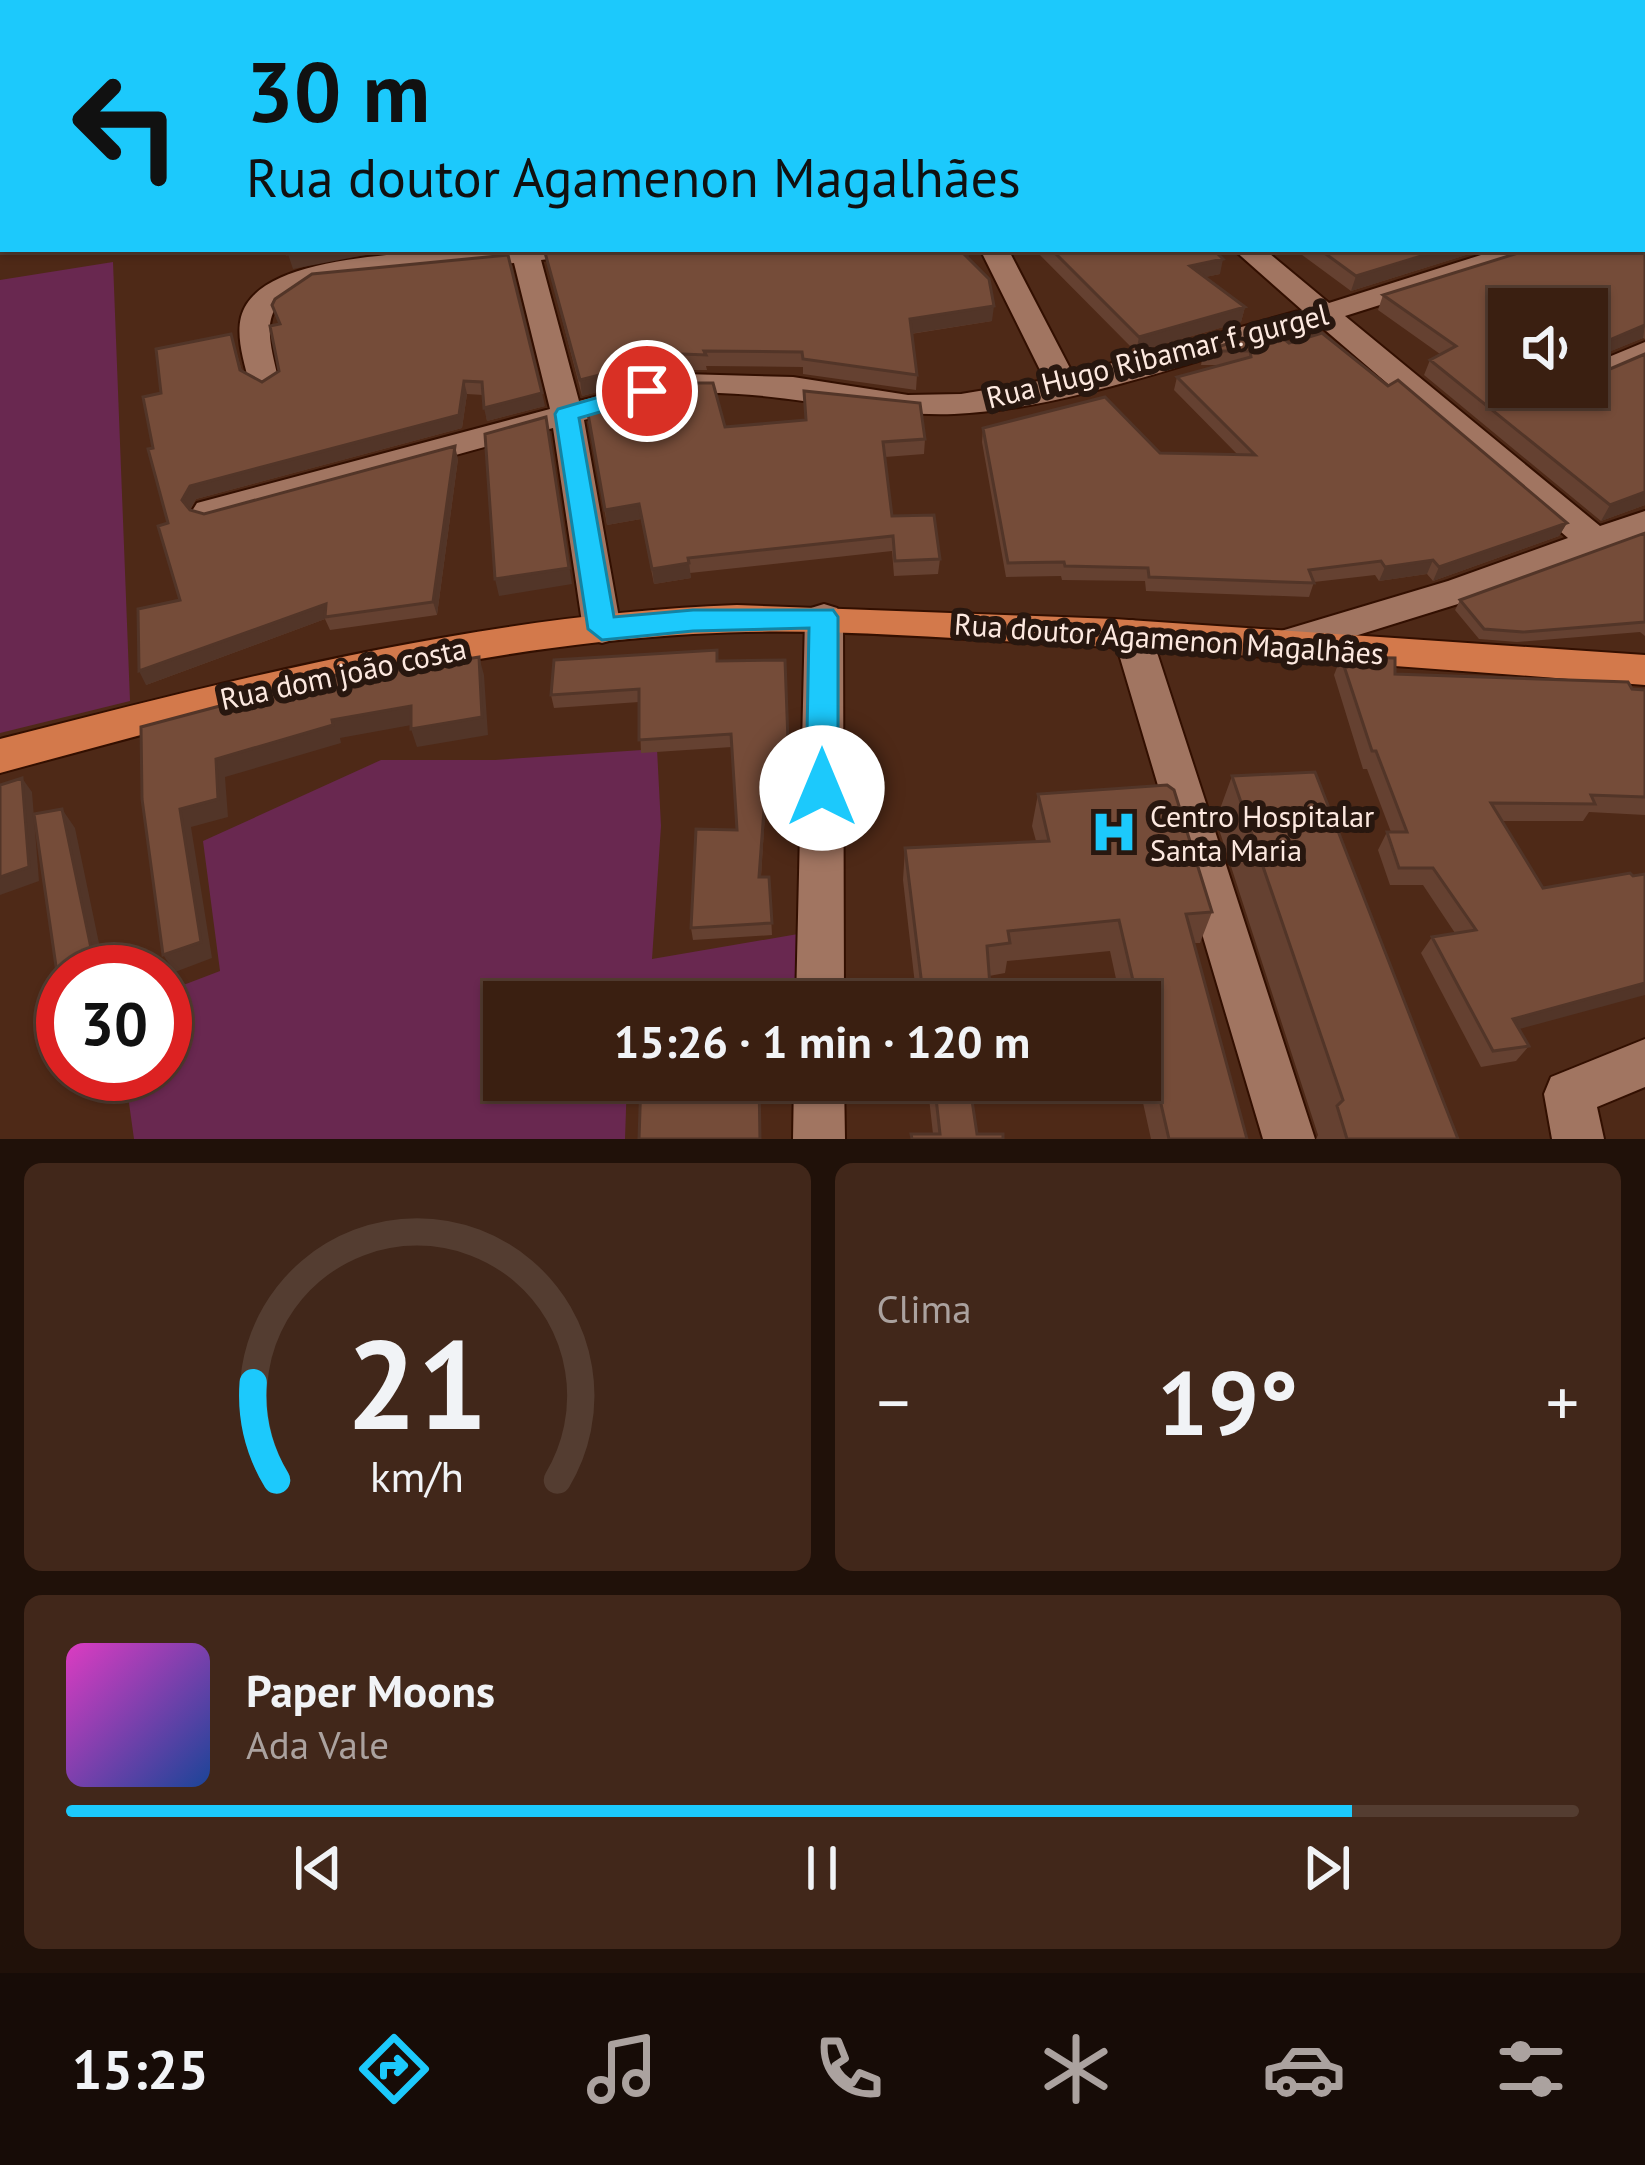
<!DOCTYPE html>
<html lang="pt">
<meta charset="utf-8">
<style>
body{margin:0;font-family:"PT Sans",sans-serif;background:#41271a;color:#f1f3f6;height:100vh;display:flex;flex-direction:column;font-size:45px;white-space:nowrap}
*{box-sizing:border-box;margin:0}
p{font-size:39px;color:#aba29f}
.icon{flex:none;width:66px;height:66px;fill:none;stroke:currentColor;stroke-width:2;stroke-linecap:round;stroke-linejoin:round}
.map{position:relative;height:1139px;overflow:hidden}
.side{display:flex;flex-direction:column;gap:24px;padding:24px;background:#201109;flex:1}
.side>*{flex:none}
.guide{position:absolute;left:0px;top:0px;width:1647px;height:252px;box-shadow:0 3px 9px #0004,0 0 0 3px #543d31;background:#1cc9fc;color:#111;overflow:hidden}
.tools{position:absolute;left:1488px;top:288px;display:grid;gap:24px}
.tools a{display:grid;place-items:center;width:120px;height:120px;border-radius:0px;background:#3a1f11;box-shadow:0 3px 9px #0004,0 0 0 3px #543d31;font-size:60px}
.speed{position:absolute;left:36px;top:945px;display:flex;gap:24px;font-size:60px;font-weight:700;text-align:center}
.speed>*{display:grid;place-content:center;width:156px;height:156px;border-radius:50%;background:#3a1f11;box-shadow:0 3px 9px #0004,0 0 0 3px #543d31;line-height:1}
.speed .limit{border:18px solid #d22;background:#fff;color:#111}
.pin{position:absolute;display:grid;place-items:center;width:102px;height:102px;color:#fff;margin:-51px;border:6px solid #fff;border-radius:50%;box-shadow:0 3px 12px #0007}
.me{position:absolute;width:132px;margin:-66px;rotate:0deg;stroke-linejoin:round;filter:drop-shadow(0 0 9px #0008)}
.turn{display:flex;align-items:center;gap:42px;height:252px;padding:0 48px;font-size:54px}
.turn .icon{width:156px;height:156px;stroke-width:2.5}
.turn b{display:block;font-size:84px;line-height:102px}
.big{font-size:90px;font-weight:700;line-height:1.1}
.side .card{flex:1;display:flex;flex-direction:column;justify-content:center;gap:18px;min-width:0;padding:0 42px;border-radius:18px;background:#41271a}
.side .dial{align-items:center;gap:0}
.dial svg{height:312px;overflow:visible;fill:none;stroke:#543d31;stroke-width:7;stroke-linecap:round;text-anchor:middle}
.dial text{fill:#f1f3f6;stroke:none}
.song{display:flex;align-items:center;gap:36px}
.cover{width:144px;height:144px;border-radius:18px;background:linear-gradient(135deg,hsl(310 70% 55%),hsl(220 70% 35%))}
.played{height:12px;border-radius:6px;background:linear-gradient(90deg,#1cc9fc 85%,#543d31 85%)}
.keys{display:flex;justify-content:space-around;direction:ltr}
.heat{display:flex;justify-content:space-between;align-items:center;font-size:66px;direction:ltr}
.side .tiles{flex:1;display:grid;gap:24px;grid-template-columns:1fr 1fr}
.card:last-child{grid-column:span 2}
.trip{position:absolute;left:483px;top:981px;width:678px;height:120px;border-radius:0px;background:#3a1f11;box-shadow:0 3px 9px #0004,0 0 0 3px #543d31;font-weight:700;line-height:120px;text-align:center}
.dock{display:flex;height:192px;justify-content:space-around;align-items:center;background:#170c07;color:#aba29f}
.dock .icon{width:84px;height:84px}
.dock .current{color:#1cc9fc}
.dock b{font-size:54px;color:#f1f3f6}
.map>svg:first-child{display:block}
.green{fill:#692850}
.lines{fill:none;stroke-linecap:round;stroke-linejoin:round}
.minor-casing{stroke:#320f00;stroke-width:4}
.major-casing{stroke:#320f00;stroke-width:4}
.minor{fill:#a17561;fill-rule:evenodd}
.major{fill:#d3794b;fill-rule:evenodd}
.wall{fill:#654131}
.shaded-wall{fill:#523528}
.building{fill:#754c39;stroke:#523528;stroke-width:3;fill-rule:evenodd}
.route{fill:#1cc9fc;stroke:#1283a4;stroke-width:3}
.labels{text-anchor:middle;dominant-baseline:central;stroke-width:12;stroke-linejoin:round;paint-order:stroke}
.street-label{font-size:30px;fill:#fde9e0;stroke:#28170f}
.poi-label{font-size:30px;fill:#fde9e0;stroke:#28170f;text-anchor:start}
</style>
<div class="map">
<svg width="1645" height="1139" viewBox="0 0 1645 1139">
<rect width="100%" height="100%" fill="#4e2917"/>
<path class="green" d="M113,262L130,701L0,733V280Z
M657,749L661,826L652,959L798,934L805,1002H504V1080H627L625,1139H134L125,1074H165V992L220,971L203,841L381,760H495Z"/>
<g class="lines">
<defs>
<path id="minor" d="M484,249H584L580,255L541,260L579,401L684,374L793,377L908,395L961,394L1045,380L980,249H1008L1073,374L1302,310L1233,249H1264L1329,303L1500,249H1542L1538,255L1345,316L1600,526L1645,511V536L1474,599L1284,658L1271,654L1265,644L1271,634L1448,581L1568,538L1318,324C1211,355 1064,410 954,414C867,417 781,390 690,393C656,394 617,411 584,420L621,629L615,639L602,643L589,639L583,629L553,428L209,523L197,519L192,511L197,503L550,409L514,263L315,282C257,303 267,330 279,382L264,391L249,382C244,362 236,337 241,317C258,250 427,254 484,249Z
M1645,342V362L1587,386V366Z
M824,604L837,608L843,618L844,1002H796L805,618L811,608Z
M1132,620L1145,624L1151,634L1315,1139H1263L1113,634L1119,624Z
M1645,1039V1087L1597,1107L1604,1139H1552L1544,1094L1551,1077Z
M794,1080H844L845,1139H793Z"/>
<path id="major" d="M0,30H3V44H0Z
M0,136H3V150H0Z
M737,605L1114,619L1645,655V685C1443,669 1241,654 1038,643C923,637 808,627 693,634C457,648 228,711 0,773V739C243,677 486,614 737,605Z"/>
</defs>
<use href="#minor" class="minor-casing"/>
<use href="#major" class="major-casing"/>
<use href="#minor" class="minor"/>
<use href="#major" class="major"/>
</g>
<path class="wall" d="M0,0H53L51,2L3,3V22L0,25Z
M1308,0H1645V339L1643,338L1591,359L1590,371L1596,375L1645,354V505L1601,521L1424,375L1430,360L1440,354L1378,310L1383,295L1644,249V3H1310Z
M544,249L968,257L992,321L911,334L917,375L916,390L803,374V367L706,366L707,370H683L582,396Z
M1034,249H1213L1220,274L1205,277L1245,307L1241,322L1136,352Z
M1294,249H1485L1351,291Z
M272,305L545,406L487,421L483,395L467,394L462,428L196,499L190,510L204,514L458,459L437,615L330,630L325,619L146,685L180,600L168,523L153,448L161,393L231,334L242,371L262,382L279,371V324Z
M1289,343L1388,386L1567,523L1559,536L1433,581L1427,574L1379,581L1375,575L1314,582L1309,597L1146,591L1145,581L1062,580L1061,576L1006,577L982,442L983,428L1160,453L1238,455L1174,390L1177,377L1223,365H1201L1204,351Z
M587,408L725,427L925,439L924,454L885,457L892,516L940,559L938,574L894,576L892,551L690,573L691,578L654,584L641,519L607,525Z
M1645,533V636L1640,632L1517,642L1479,639L1455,610L1460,600Z
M1341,657L1395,674L1645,690V815L1589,812L1583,821H1502L1520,1029L1529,1046L1516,1061L1481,1067L1421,953L1432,937L1455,933L1423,885H1390L1378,850L1387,832H1391L1367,769H1363L1334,675Z
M785,660L789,780L767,782L761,877H769L772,935L693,940L691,928L737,830L732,747L641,753L639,702L554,708L551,695L717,661Z
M1232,776L1458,1139H1316L1318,1135L1216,820Z
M1038,794L1212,912L1200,943H1194L1247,1139H1151L1138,1080H1140V1002H1121L1110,951L1007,961L1005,973L989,976L990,986L987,1002H917L903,880L905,848L1036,841L1032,826Z
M927,1080H969L977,1134H933Z"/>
<path class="shaded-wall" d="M0,0H23L24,3H3V22L0,25Z
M313,249H386V251L293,269L288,254Z
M963,249H975L960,266L961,251Z
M1444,249H1485L1351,291L1356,276Z
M1223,259L1220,274L1187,281L1190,266Z
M994,306L992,321L909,334L910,319Z
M1245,307L1241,322L1136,352L1139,337Z
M1645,325L1643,338L1587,361L1593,347Z
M682,354L683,370L582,396L580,380Z
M464,381L467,394L462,428L196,499L188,513L182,500L190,486Z
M542,393L545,406L487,421L484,408Z
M546,417L572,584L499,596L495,579Z
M455,446L458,459L437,615L433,602Z
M1645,492V505L1601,521L1610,505Z
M639,504L641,519L607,525L605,510Z
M1567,523L1559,536L1433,581L1439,567Z
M1433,560L1427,574L1379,581L1385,567Z
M689,563L691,578L654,584L652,569Z
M326,604L325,619L146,685L139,671Z
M479,657L484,675L488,735L417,747L411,729Z
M411,706L417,724L340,738L341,743L225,777L228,817L191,827L212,958L175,972L163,955L180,809L216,759L332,720Z
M767,769V782L760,890L759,877Z
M22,778L32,792L39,881L0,895V877Z
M62,809L75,828L105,972H96Z
M1645,983V995L1501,1034L1513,1019Z"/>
<path class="building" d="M440,0H636L635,3H439Z
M820,0H992L993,3H820Z
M1092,0H1154L1156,3H1094Z
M1322,0H1645V325L1593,347L1590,371L1596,375L1645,354V492L1610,505L1430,360L1456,346L1383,295L1531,249H1644V3H1325ZM1509,309H1587V387H1509Z
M3,185V209L0,210V188Z
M290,249H313L288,254Z
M544,249H963L961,251L989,279L994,306L910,319L917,375L803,359L802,352L704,351L706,355L682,354L580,380Z
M1051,249H1213L1223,259L1190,266L1245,307L1139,337Z
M1319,249H1444L1356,276Z
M508,255L542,393L484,408L482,382L464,381L459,415L190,486L182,500L190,510L204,514L455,446L433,602L325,617L326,604L139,671L138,609L180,600L158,526L168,523L148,449L153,448L143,397L161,393L156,349L231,334L240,370L262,382L279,371L270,326L280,324L272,305L275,299L312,274Z
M1273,330L1289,343L1322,333L1388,386L1398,380L1567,523L1439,567L1433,560L1385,567L1381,561L1309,570L1314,583L1149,577L1148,568L1065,566L1064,562L1008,563L983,428L1105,397L1160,453L1255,455L1177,377L1251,357L1250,351H1204Z
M689,383H713L725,427L806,420L804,391L920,403L925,439L883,442L892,516L934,515L940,559L895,561L893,536L688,558L689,563L652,569L639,504L605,510L587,408Z
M546,417L569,568L495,579L485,434Z
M1645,533V622L1523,632L1484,629L1460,600Z
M717,650V661L785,660L789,768L767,769L759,877H769L772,923L691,928L696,829L737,830L731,734L639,740V689L551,695L554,660Z
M479,657L482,717L411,729V706L332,720L333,725L216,759L218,799L180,809L201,942L163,955L142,799L141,727L385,662V672Z
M1341,657L1395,658V674L1628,682L1632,689L1645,690V797L1591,795L1595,804L1491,803L1543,888L1630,873L1633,876L1645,874V983L1513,1019L1529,1046L1493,1051L1432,937L1476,930L1433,868H1399L1387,832H1407L1376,751H1372Z
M1315,772L1458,1139H1347L1337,1106L1343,1100L1232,776Z
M22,778L29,867L0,877V785Z
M1167,785L1174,790L1212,912L1186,914L1247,1139H1169L1140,1012V1002H1138L1119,920L1008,931L1010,943L987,946L990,986L956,988L958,1002H924L905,848L1049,841L1038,794Z
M62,809L96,972H63L62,1008L34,814Z
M641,1080H759L760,1139H639Z
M934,1080H969L977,1134H1003V1139H912L911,1134H940Z"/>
<path class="route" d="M647,383L655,385V396L579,418L614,617L693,610H833L838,617V788L833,798L822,801L811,798L806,788L809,628L693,631L602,640L588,629L555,414L558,409Z"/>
<defs>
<symbol id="hospital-bare" viewBox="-9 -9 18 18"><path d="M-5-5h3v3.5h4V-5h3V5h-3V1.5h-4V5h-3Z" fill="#1cc9fc" stroke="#28170f" stroke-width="2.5" paint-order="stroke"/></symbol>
</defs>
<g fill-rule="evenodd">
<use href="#hospital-bare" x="1081" y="799" width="66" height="66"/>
</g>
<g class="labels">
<g class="street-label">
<text transform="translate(1157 355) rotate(-14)">Rua Hugo Ribamar f. gurgel</text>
<text transform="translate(1169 638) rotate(4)">Rua doutor Agamenon Magalhães</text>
<text transform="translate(343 673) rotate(-12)">Rua dom joão costa</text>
</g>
<g class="poi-label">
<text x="1150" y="815">Centro Hospitalar<tspan x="1150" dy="34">Santa Maria</tspan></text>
</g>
</g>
</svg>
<div class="tools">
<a><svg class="icon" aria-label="sound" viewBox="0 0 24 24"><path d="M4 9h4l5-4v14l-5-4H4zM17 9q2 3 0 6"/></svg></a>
</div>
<div class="speed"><div class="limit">30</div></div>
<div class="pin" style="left:647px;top:391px;background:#d93025"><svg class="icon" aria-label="arrive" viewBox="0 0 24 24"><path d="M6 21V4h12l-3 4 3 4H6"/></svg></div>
<svg class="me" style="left:822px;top:788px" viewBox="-20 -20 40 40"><circle r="19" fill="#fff"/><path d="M0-13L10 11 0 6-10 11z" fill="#1cc9fc"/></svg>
<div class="trip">15:26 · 1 min · 120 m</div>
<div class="guide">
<div class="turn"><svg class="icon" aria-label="left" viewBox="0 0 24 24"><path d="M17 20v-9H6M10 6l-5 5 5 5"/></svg><div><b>30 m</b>Rua doutor Agamenon Magalhães</div></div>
</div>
</div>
<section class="side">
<div class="tiles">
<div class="card dial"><svg viewBox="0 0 100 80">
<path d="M14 69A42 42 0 1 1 86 69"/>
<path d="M14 69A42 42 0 0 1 8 44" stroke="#1cc9fc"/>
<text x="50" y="56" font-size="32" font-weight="700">21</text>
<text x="50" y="72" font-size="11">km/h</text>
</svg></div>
<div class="card"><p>Clima</p>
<div class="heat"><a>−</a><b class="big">19°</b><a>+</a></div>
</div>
<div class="card">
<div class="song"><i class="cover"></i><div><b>Paper Moons</b><p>Ada Vale</p></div></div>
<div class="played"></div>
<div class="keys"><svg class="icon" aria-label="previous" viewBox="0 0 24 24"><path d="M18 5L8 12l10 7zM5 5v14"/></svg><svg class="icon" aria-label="pause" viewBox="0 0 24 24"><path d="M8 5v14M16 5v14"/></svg><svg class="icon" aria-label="next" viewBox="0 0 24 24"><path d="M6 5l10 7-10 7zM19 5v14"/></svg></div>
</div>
</div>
</section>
<nav class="dock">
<b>15:25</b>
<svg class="icon current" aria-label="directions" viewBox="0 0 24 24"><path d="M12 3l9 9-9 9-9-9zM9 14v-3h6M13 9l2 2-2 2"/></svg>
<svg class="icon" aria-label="music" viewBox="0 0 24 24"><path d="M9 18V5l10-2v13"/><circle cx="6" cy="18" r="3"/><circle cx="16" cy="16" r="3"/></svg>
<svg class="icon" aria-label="phone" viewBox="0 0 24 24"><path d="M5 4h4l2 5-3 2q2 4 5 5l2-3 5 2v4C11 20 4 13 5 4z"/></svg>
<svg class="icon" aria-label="climate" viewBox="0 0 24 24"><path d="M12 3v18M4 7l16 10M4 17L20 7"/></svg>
<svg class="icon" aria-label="car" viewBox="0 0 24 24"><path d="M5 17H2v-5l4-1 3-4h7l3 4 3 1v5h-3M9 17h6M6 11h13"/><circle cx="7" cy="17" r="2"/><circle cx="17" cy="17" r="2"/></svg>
<svg class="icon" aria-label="filters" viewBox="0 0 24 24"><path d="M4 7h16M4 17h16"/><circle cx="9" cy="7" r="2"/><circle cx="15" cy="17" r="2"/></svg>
</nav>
